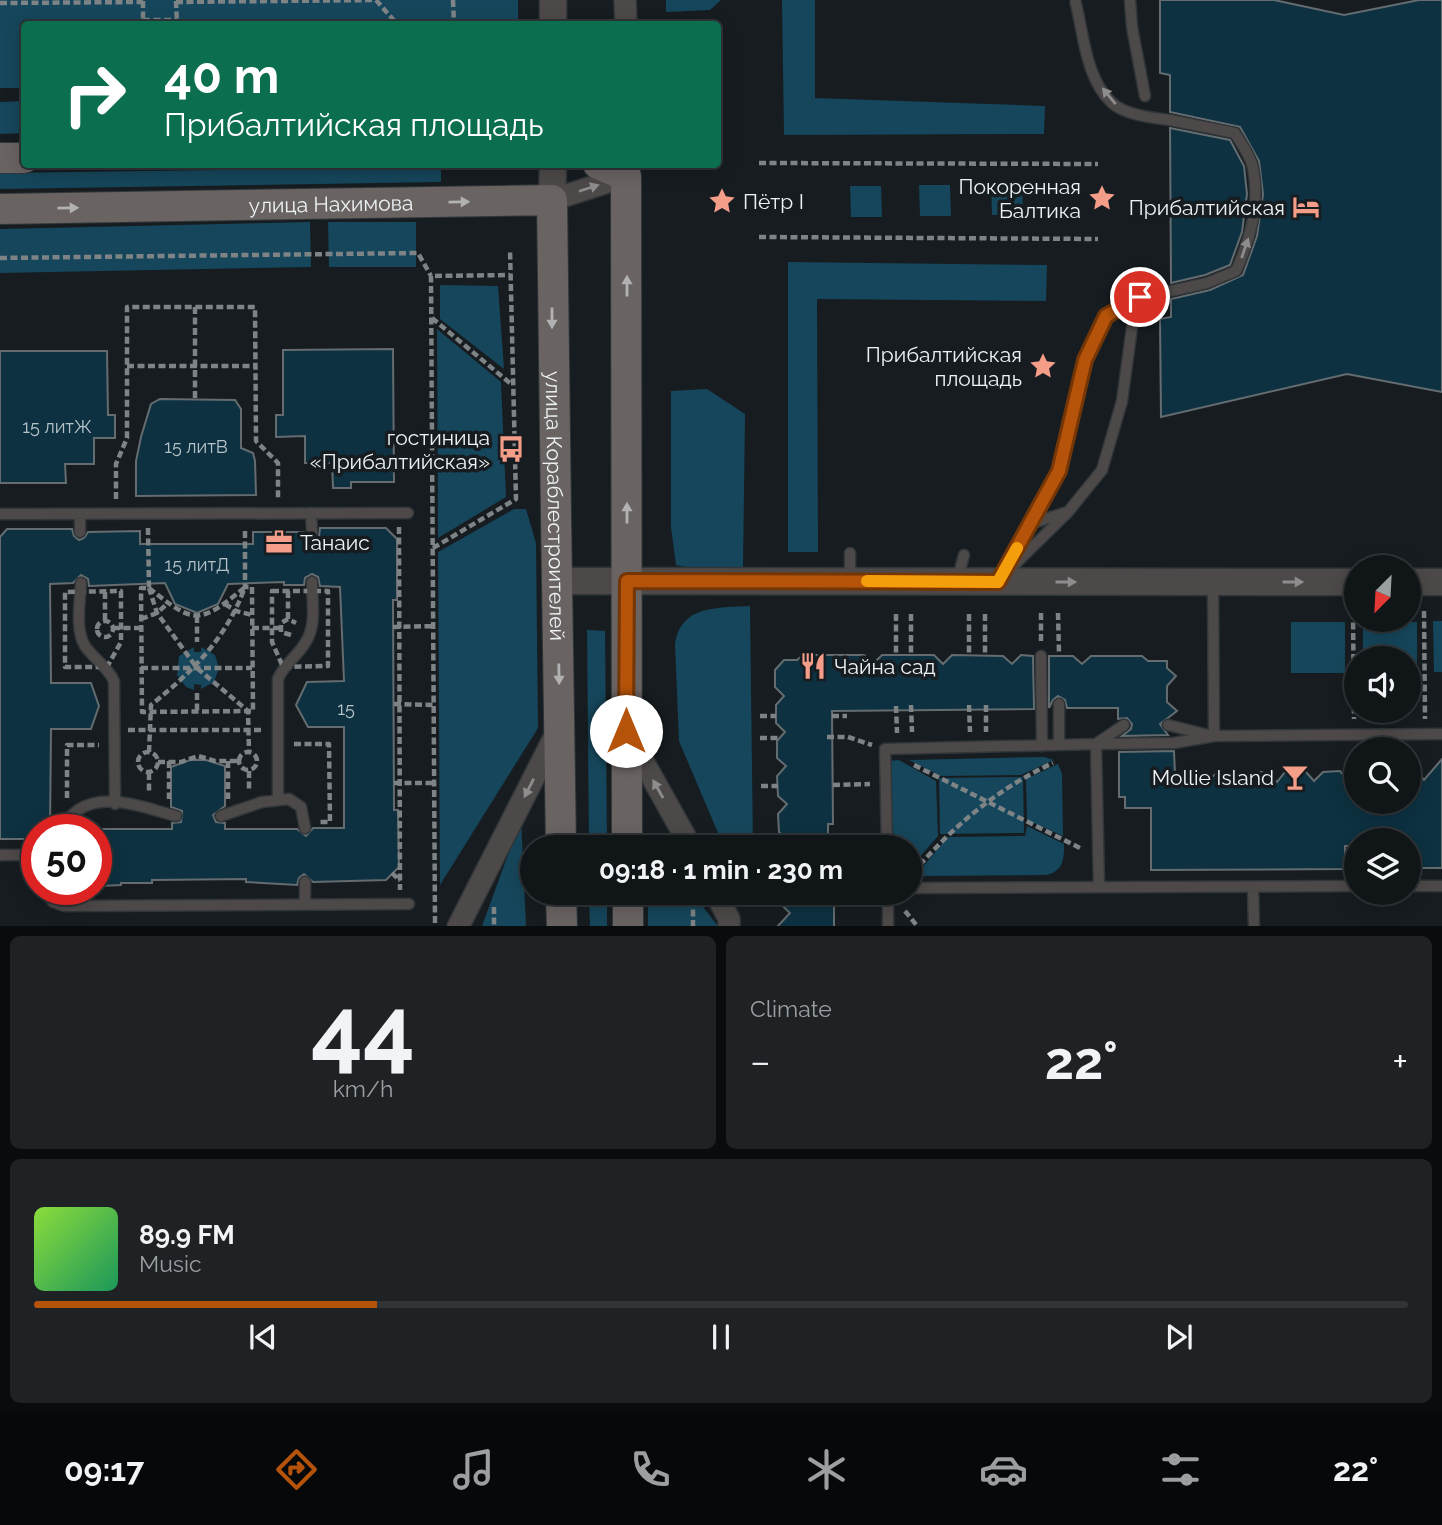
<!DOCTYPE html>
<meta charset="utf-8">
<style>
body{margin:0;font-family:Raleway,sans-serif;background:#1e2225;color:#f1f3f6;height:100vh;display:flex;flex-direction:column;font-size:26px;white-space:nowrap}
*{box-sizing:border-box;margin:0}
p{font-size:23px;color:#9c9fa2}
.icon{flex:none;width:38px;height:38px;fill:none;stroke:currentColor;stroke-width:2;stroke-linecap:round;stroke-linejoin:round}
.map{position:relative;height:926px;overflow:hidden}
.side{display:flex;flex-direction:column;gap:10px;padding:10px;background:#090c0d;flex:1}
.side>*{flex:none}
.banner{position:absolute;left:21px;top:21px;width:700px;height:147px;border-radius:7px;box-shadow:0 4px 18px #0003,0 0 0 2px #303437;background:#0b6e4f;color:#fff;overflow:hidden}
.needle{width:46px;rotate:204deg}
.tools{position:absolute;left:1344px;top:555px;display:grid;gap:14px}
.tools a{display:grid;place-items:center;width:77px;height:77px;border-radius:50%;background:#101518;box-shadow:0 4px 18px #0003,0 0 0 2px #303437;font-size:35px}
.speed{position:absolute;left:21px;top:814px;display:flex;gap:14px;font-size:35px;font-weight:700;text-align:center}
.speed>*{display:grid;place-content:center;width:91px;height:91px;border-radius:50%;background:#101518;box-shadow:0 4px 18px #0003,0 0 0 2px #303437;line-height:1}
.speed .limit{border:10px solid #d22;background:#fff;color:#111}
.pin{position:absolute;display:grid;place-items:center;width:60px;height:60px;color:#fff;margin:-30px;border:4px solid #fff;border-radius:50%;box-shadow:0 2px 7px #0007}
.me{position:absolute;width:77px;margin:-38px;rotate:0deg;stroke-linejoin:round;filter:drop-shadow(0 0 5px #0008)}
.turn{display:flex;align-items:center;gap:24px;height:147px;padding:0 28px;font-size:32px}
.turn .icon{width:91px;height:91px;stroke-width:2.5}
.turn b{display:block;font-size:49px;line-height:60px}
.big{font-size:52px;font-weight:700;line-height:1.1}
.side .tile{flex:1;display:flex;flex-direction:column;justify-content:center;gap:10px;min-width:0;padding:0 24px;border-radius:10px;background:#1e2225}
.side .dial{align-items:center;gap:0}
.dial b{font-size:91px;line-height:1}
.song{display:flex;align-items:center;gap:21px}
.cover{width:84px;height:84px;border-radius:10px;background:linear-gradient(135deg,hsl(90 70% 55%),hsl(150 70% 35%))}
.played{height:7px;border-radius:4px;background:linear-gradient(90deg,#b45309 25%,#303437 25%)}
.keys{display:flex;justify-content:space-around;direction:ltr}
.heat{display:flex;justify-content:space-between;align-items:center;font-size:38px;direction:ltr}
.side .tiles{flex:1;display:grid;gap:10px;grid-template-columns:1fr 1fr}
.tile:last-child{grid-column:span 2}
.trip{position:absolute;left:520px;top:835px;width:402px;height:70px;border-radius:35px;background:#101518;box-shadow:0 4px 18px #0003,0 0 0 2px #303437;font-weight:700;line-height:70px;text-align:center}
.menu{display:flex;height:112px;justify-content:space-around;align-items:center;background:#06080a;color:#9c9fa2}
.menu .icon{width:49px;height:49px}
.menu .on{color:#b45309}
.menu b{font-size:32px;color:#f1f3f6}
.map>svg:first-child{display:block}
.green{fill:#16465b}
.building{fill:#0d3141;stroke:#646c70;stroke-width:2}
.lines{fill:none;stroke-linecap:round;stroke-linejoin:round}
.service-casing{stroke:#303639;stroke-width:13}
.minor-casing{stroke:#303639;stroke-width:24}
.tertiary-casing{stroke:#303639;stroke-width:29}
.secondary-casing{stroke:#303639;stroke-width:32}
.path{stroke:#7e8386;stroke-width:4.5;stroke-dasharray:7 3.5;stroke-linecap:butt}
.service{stroke:#4d4948;stroke-width:10}
.minor{stroke:#4d4948;stroke-width:21}
.tertiary{stroke:#4d4948;stroke-width:26}
.secondary{stroke:#696362;stroke-width:30}
.service-bridge-casing{stroke:#303639;stroke-width:13;stroke-linecap:butt}
.service-bridge{stroke:#4d4948;stroke-width:10}
.oneway{fill:#8d8d8d}
.oneway2{fill:#b2b2b2}
.route-casing{stroke:#753606;stroke-width:18}
.route{stroke:#b45309;stroke-width:12}
.slow{stroke:#f59e0b;stroke-width:12}
.labels{text-anchor:middle;dominant-baseline:central;stroke-width:7;stroke-linejoin:round;paint-order:stroke}
.number-label{font-size:18px;fill:#b5c2c7}
.poi-label{font-size:21px;fill:#edf2f4;stroke:#161c20;text-anchor:end}
.street-label{font-size:21px;fill:#edf2f4;stroke:#161c20}
</style>
<div class="map">
<svg width="1442" height="927" viewBox="0 0 1442 927">
<rect width="100%" height="100%" fill="#161c20"/>
<path class="green" d="M0,0H518V24H488L487,20L412,24H24V88H0Z
M666,0H721L710,10L666,12Z
M782,0H815V98L1045,106L1044,134L784,135Z
M24,101V133L0,134V102Z
M441,167V182L0,189V173Z
M1022,183L1023,214L992,215L991,184Z
M919,185H950L951,216H920Z
M850,186H881L882,217H851Z
M310,222L311,267L0,273V229Z
M328,222H416V267H329Z
M788,262L1047,265L1046,301L817,299L818,552H788Z
M440,285L498,286L504,369L440,319Z
M437,329L501,382L506,497L438,538Z
M707,389L745,414L743,568L695,569L676,565L671,527V391Z
M514,509H526L536,543L538,728L440,885L438,552Z
M750,606L753,847H724L679,741L675,645C680,605 717,608 750,606Z
M1433,621H1442V672H1434Z
M1291,622H1345V673H1291Z
M1363,622H1417V673H1409V658H1363Z
M587,630L605,631L607,847H589Z
M194,647V652H201V647L215,655L219,668L214,682L201,689V685L194,684V690L186,687L177,675L179,656Z
M1044,757L1054,760L1021,775L941,776L909,760Z
M899,760L936,781L938,836L910,868V847H890L889,761Z
M1058,764L1062,774L1063,836L1027,820L1026,779Z
M1023,777L1024,833L940,834L939,778Z
M521,819L526,926H482Z
M1027,826L1064,844C1064,859 1064,871 1046,875L915,876L948,837L1025,836Z
M589,893H607V926H590Z
M648,893H692L718,926H648Z"/>
<path class="building" d="M1160,0H1274L1344,15L1419,0H1442V392L1347,374L1161,417L1160,319L1171,317V299L1210,290L1243,275L1257,236L1263,194L1259,161L1240,127L1170,112V75L1160,73Z
M1170,128L1230,140L1244,166L1247,194L1242,232L1230,265L1205,275L1171,283Z
M393,349L394,482H351V488H333L332,463H305V436L276,437V415H283V350Z
M0,351H107L108,415H115V438H94V464H65L66,483H0Z
M160,399L235,400L241,409V448L253,453L255,461L256,495L136,496V461L141,437L151,404Z
M320,528H386L397,539V600H393L394,810H398L399,867L386,880L313,882L304,874L299,878L297,885L246,882V879L152,880V883H121V885L100,886L96,883V829H172V823L181,822L182,811L171,807V767L190,760H206L225,766V806L213,815L216,822L225,823V829H297L306,836L313,828H344V727H308L296,705L307,682L344,681L340,587L320,586L318,577L312,574L305,578L304,585H284V582L228,584L218,604L197,613L175,604L165,583L89,586L88,579L81,575L73,583L50,584L51,683H91L99,706L91,729H51L50,830H37V839H0V537L7,529H72L74,536L79,540L84,538L88,532L140,531V544H253V532H304L308,539L313,540L319,536Z
M803,655H864L873,664L882,655H934L943,664L952,655L1003,656L1012,664L1021,655L1033,656L1034,709L832,711L833,824H828V847H795L779,832L778,814L787,804L778,796L777,776L786,766L777,758V741L785,732L776,723V705L784,696L775,687V670L784,660H797Z
M1049,656H1073L1082,664L1091,656H1142L1148,661H1167V668L1176,676L1167,686V702L1177,711L1160,724L1168,735L1122,736L1131,729L1132,724L1127,718L1118,719V708H1067L1065,700L1058,696L1053,700L1049,708Z
M1174,751L1175,774L1200,773L1208,782L1216,773H1233L1242,782L1251,772H1267L1277,782L1285,772H1306L1314,781L1323,772L1340,771L1356,789V802H1409V763L1424,780L1442,759V868H1409V840H1356V846H1345V869L1151,870V808H1125V797H1119V752Z
M768,892H834V927H777L790,913Z"/>
<g class="lines">
<defs>
<path id="service" d="M1130,0L1132,27L1145,96
M1170,120L1235,133C1241,143 1251,156 1253,168C1260,202 1250,240 1236,271L1207,283L1171,291
M311,513L312,532
M0,514L408,513
M1030,524L1064,513
M80,532V514
M1004,570L1059,471
M1002,577L1068,512L1102,470L1122,401L1133,320
M850,581V553
M957,581L964,555
M1213,582L1214,736L1442,734
M81,583C80,601 75,630 85,646C94,659 107,666 114,681L115,804
M1041,656L1042,746
M1059,704V745
M1168,725L1208,735
M278,799V679C284,664 297,657 305,643C317,626 312,601 312,582
M221,816L262,802L289,799L301,807L305,828
M58,830C64,823 71,815 78,810C106,791 148,809 176,816
M887,847L885,749L1096,744L1124,725
M0,855H26L37,860
M305,882V905
M1409,886H1442
M1099,887L1096,744L1174,743L1214,736
M1253,887L1254,927
M910,888L1356,886
M44,889L53,902L64,906L409,904
M888,927V892"/>
<path id="minor" d="M625,0L626,24
M552,200L626,176V170
M629,736L691,847
M715,892L729,919V927
M458,927L557,732"/>
<path id="tertiary" d="M553,0V24
M552,200L553,164
M558,581L1356,582
M1409,582H1442"/>
<g id="secondary">
<path d="M0,158H24"/>
<path d="M598,164L626,176L627,847"/>
<path id="s1" d="M0,209L552,200C553,416 559,631 561,847"/>
<path d="M561,892L562,927"/>
<path d="M628,892V927"/>
</g>
</defs>
<use href="#service" class="service-casing"/>
<use href="#minor" class="minor-casing"/>
<use href="#tertiary" class="tertiary-casing"/>
<use href="#secondary" class="secondary-casing"/>
<path class="path" d="M376,0L397,24
M453,0L454,24
M143,1V24
M176,1L177,24
M176,2L377,0
M0,3L143,2
M143,20H177
M759,163L1098,164
M759,237L1098,239
M0,258L418,253L431,276
M195,307V399
M432,318L511,384
M127,366H255
M116,499V464L127,438V307H255L256,441L278,463V498
M399,527L400,890
M148,528L149,588H141L142,712L253,711L252,587H245V529
M433,548L516,499L510,249
M149,588L157,613L197,668L248,711L249,752
M149,588C194,624 199,625 244,588
M121,591V642L107,667H65V592Z
M272,591H328V666L283,667L272,642Z
M288,591V619
M225,604L236,611L252,615
M1424,611L1425,719
M1353,612L1354,719
M1041,613V641
M1058,613L1059,654
M896,614V655
M911,614V655
M969,614V656
M985,614V656
M197,616V642
M141,619L157,613L168,603
M105,620V592
M97 629a8 8 0 1 1 16 0a8 8 0 1 1-16 0Z
M393,627L433,626
M113,628H141
M252,628H280
M291,635L281,632V623L288,619L296,623
M141,668H252
M197,693V712
M394,704L434,705
M911,705L912,732
M969,705L970,732
M986,705V732
M896,706L897,733
M760,716H776
M832,716H847
M128,730H263
M827,737H848L872,745
M760,738H780
M294,744H329L330,822H319
M138 762a10 10 0 1 1 20 0a10 10 0 1 1-20 0Z
M239 761a9 9 0 1 1 18 0a9 9 0 1 1-18 0Z
M149,752L151,705C193,671 226,639 245,587
M169,761V799
M228,761V799
M158,762H181L198,756L215,761H238
M914,765L1082,849
M249,771V792
M149,773V794
M394,783H434
M833,785L870,784
M761,786H778
M67,798V745H99
M392,873L400,881
M913,873C952,827 998,788 1053,763
M693,899V927
M494,907V927
M905,911L918,927
M435,923L431,276L510,275"/>
<use href="#service" class="service"/>
<use href="#minor" class="minor"/>
<use href="#tertiary" class="tertiary"/>
<use href="#secondary" class="secondary"/>
<defs>
<path id="service-bridge" d="M1075,0C1084,34 1085,78 1112,103C1125,115 1153,118 1170,120
M1059,471C1068,436 1083,341 1106,316C1121,300 1151,295 1171,291"/>
</defs>
<use href="#service-bridge" class="service-bridge-casing"/>
<use href="#service-bridge" class="service-bridge"/>
</g>
<defs><path id="oneway-solid" d="M-6-.8H1V-3.2L6.5 0L1 3.2V.8H-6Z" transform="scale(1.75)"/></defs>
<g class="oneway">
<use href="#oneway-solid" transform="translate(1109 96) rotate(-129)"/>
<use href="#oneway-solid" transform="translate(589 188) rotate(-18)"/>
<use href="#oneway-solid" transform="translate(1245 248) rotate(-71)"/>
<use href="#oneway-solid" transform="translate(1066 582)"/>
<use href="#oneway-solid" transform="translate(1293 582)"/>
<use href="#oneway-solid" transform="translate(529 788) rotate(117)"/>
<use href="#oneway-solid" transform="translate(658 789) rotate(-119)"/>
</g>
<g class="oneway2">
<use href="#oneway-solid" transform="translate(459 202) rotate(-1)"/>
<use href="#oneway-solid" transform="translate(68 208) rotate(-1)"/>
<use href="#oneway-solid" transform="translate(627 286) rotate(-90)"/>
<use href="#oneway-solid" transform="translate(552 318) rotate(90)"/>
<use href="#oneway-solid" transform="translate(627 513) rotate(-90)"/>
<use href="#oneway-solid" transform="translate(559 674) rotate(89)"/>
</g>
<g class="lines">
<defs>
<path id="route" d="M626,731L627,581L998,582L1059,471L1085,360L1106,316L1140,297"/>
</defs>
<use href="#route" class="route-casing"/>
<use href="#route" class="route"/>
<path class="slow" d="M867,581L998,582L1017,548"/>
</g>
<defs>
<symbol id="sight-bare" viewBox="-9 -9 18 18"><path d="M0-6L1.8-2.2L6-1.7L2.9 1.2L3.7 5.4L0 3.3L-3.7 5.4L-2.9 1.2L-6-1.7L-1.8-2.2Z" fill="#f49e8a" stroke="#161c20" stroke-width="2.5" paint-order="stroke"/></symbol>
<symbol id="hotel-bare" viewBox="-9 -9 18 18"><path d="M-6-4.5h1.5V1H6V5H4.5V3h-9V5H-6ZM-4 0a1.8 1.8 0 1 1 3.6 0ZM.5 0V-2.5h3Q6-2.5 6 0Z" fill="#f49e8a" stroke="#161c20" stroke-width="2.5" paint-order="stroke"/></symbol>
<symbol id="bus-bare" viewBox="-9 -9 18 18"><path d="M-5-6H5V4H4V6H2V4H-2V6H-4V4H-5ZM-3.5-4V0h7V-4ZM-3.5 1.2v1.5H-2V1.2ZM2 1.2v1.5H3.5V1.2Z" fill="#f49e8a" stroke="#161c20" stroke-width="2.5" paint-order="stroke"/></symbol>
<symbol id="office-bare" viewBox="-9 -9 18 18"><path d="M-6-3h4V-5.5h4V-3h4V5H-6ZM-1-4.5V-3h2v-1.5ZM-6 0V1H6V0Z" fill="#f49e8a" stroke="#161c20" stroke-width="2.5" paint-order="stroke"/></symbol>
<symbol id="restaurant-bare" viewBox="-9 -9 18 18"><path d="M-5-6h1v4h1v-4h1v4h1v-4h1v5L-1.5 .5V6h-2V.5L-5-1ZM5-6V6H3V1.5H1.5Q1.5-4 5-6Z" fill="#f49e8a" stroke="#161c20" stroke-width="2.5" paint-order="stroke"/></symbol>
<symbol id="bar-bare" viewBox="-9 -9 18 18"><path d="M-6-5H6L.8 .8V4.5H3.5V6h-7V4.5H-.8V.8Z" fill="#f49e8a" stroke="#161c20" stroke-width="2.5" paint-order="stroke"/></symbol>
</defs>
<g fill-rule="evenodd">
<use href="#sight-bare" x="1083" y="179" width="38" height="38"/>
<use href="#sight-bare" x="703" y="182" width="38" height="38"/>
<use href="#hotel-bare" x="1287" y="188" width="38" height="38"/>
<use href="#sight-bare" x="1024" y="347" width="38" height="38"/>
<use href="#bus-bare" x="492" y="430" width="38" height="38"/>
<use href="#office-bare" x="260" y="523" width="38" height="38"/>
<use href="#restaurant-bare" x="794" y="647" width="38" height="38"/>
<use href="#bar-bare" x="1276" y="758" width="38" height="38"/>
</g>
<g class="labels">
<g class="number-label">
<text x="57" y="426">15 литЖ</text>
<text x="196" y="446">15 литВ</text>
<text x="197" y="564">15 литД</text>
<text x="346" y="708">15</text>
</g>
<g class="poi-label">
<text x="1081" y="186">Покоренная<tspan x="1081" dy="24">Балтика</tspan></text>
<text x="743" y="201" text-anchor="start">Пётр I</text>
<text x="1285" y="207">Прибалтийская</text>
<text x="1022" y="354">Прибалтийская<tspan x="1022" dy="24">площадь</tspan></text>
<text x="490" y="437">гостиница<tspan x="490" dy="24">«Прибалтийская»</tspan></text>
<text x="300" y="542" text-anchor="start">Танаис</text>
<text x="834" y="666" text-anchor="start">Чайна сад</text>
<text x="1274" y="777">Mollie Island</text>
</g>
<g class="street-label">
<text stroke="none"><textPath href="#s1" startOffset="331">улица Нахимова</textPath></text>
<text stroke="none"><textPath href="#s1" startOffset="858">улица Кораблестроителей</textPath></text>
</g>
</g>
</svg>
<div class="tools">
<a><svg class="needle" viewBox="-14 -14 28 28"><path d="M0-13l5 13h-10z" fill="#e53935"/><path d="M0 13l5-13h-10z" fill="#9c9fa2"/></svg></a>
<a><svg class="icon" aria-label="sound" viewBox="0 0 24 24"><path d="M4 9h4l5-4v14l-5-4H4zM17 9q2 3 0 6"/></svg></a>
<a><svg class="icon" aria-label="search" viewBox="0 0 24 24"><circle cx="10" cy="10" r="6"/><path d="M15 15l6 6"/></svg></a>
<a><svg class="icon" aria-label="layers" viewBox="0 0 24 24"><path d="M12 4l9 5-9 5-9-5zM3 14l9 5 9-5"/></svg></a>
</div>
<div class="speed"><div class="limit">50</div></div>
<div class="pin" style="left:1140px;top:297px;background:#d93025"><svg class="icon" aria-label="arrive" viewBox="0 0 24 24"><path d="M6 21V4h12l-3 4 3 4H6"/></svg></div>
<svg class="me" style="left:626px;top:731px" viewBox="-20 -20 40 40"><circle r="19" fill="#fff"/><path d="M0-13L10 11 0 6-10 11z" fill="#b45309"/></svg>
<div class="trip">09:18 · 1 min · 230 m</div>
<div class="banner">
<div class="turn"><svg class="icon" aria-label="right" viewBox="0 0 24 24"><path d="M7 20v-9h11M14 6l5 5-5 5"/></svg><div><b>40 m</b>Прибалтийская площадь</div></div>
</div>
</div>
<section class="side">
<div class="tiles">
<div class="tile dial"><b>44</b><p>km/h</p></div>
<div class="tile"><p>Climate</p>
<div class="heat"><a>−</a><b class="big">22°</b><a>+</a></div>
</div>
<div class="tile">
<div class="song"><i class="cover"></i><div><b>89.9 FM</b><p>Music</p></div></div>
<div class="played"></div>
<div class="keys"><svg class="icon" aria-label="previous" viewBox="0 0 24 24"><path d="M18 5L8 12l10 7zM5 5v14"/></svg><svg class="icon" aria-label="pause" viewBox="0 0 24 24"><path d="M8 5v14M16 5v14"/></svg><svg class="icon" aria-label="next" viewBox="0 0 24 24"><path d="M6 5l10 7-10 7zM19 5v14"/></svg></div>
</div>
</div>
</section>
<nav class="menu">
<b>09:17</b>
<svg class="icon on" aria-label="directions" viewBox="0 0 24 24"><path d="M12 3l9 9-9 9-9-9zM9 14v-3h6M13 9l2 2-2 2"/></svg>
<svg class="icon" aria-label="music" viewBox="0 0 24 24"><path d="M9 18V5l10-2v13"/><circle cx="6" cy="18" r="3"/><circle cx="16" cy="16" r="3"/></svg>
<svg class="icon" aria-label="phone" viewBox="0 0 24 24"><path d="M5 4h4l2 5-3 2q2 4 5 5l2-3 5 2v4C11 20 4 13 5 4z"/></svg>
<svg class="icon" aria-label="climate" viewBox="0 0 24 24"><path d="M12 3v18M4 7l16 10M4 17L20 7"/></svg>
<svg class="icon" aria-label="car" viewBox="0 0 24 24"><path d="M5 17H2v-5l4-1 3-4h7l3 4 3 1v5h-3M9 17h6M6 11h13"/><circle cx="7" cy="17" r="2"/><circle cx="17" cy="17" r="2"/></svg>
<svg class="icon" aria-label="filters" viewBox="0 0 24 24"><path d="M4 7h16M4 17h16"/><circle cx="9" cy="7" r="2"/><circle cx="15" cy="17" r="2"/></svg>
<b>22°</b>
</nav>
